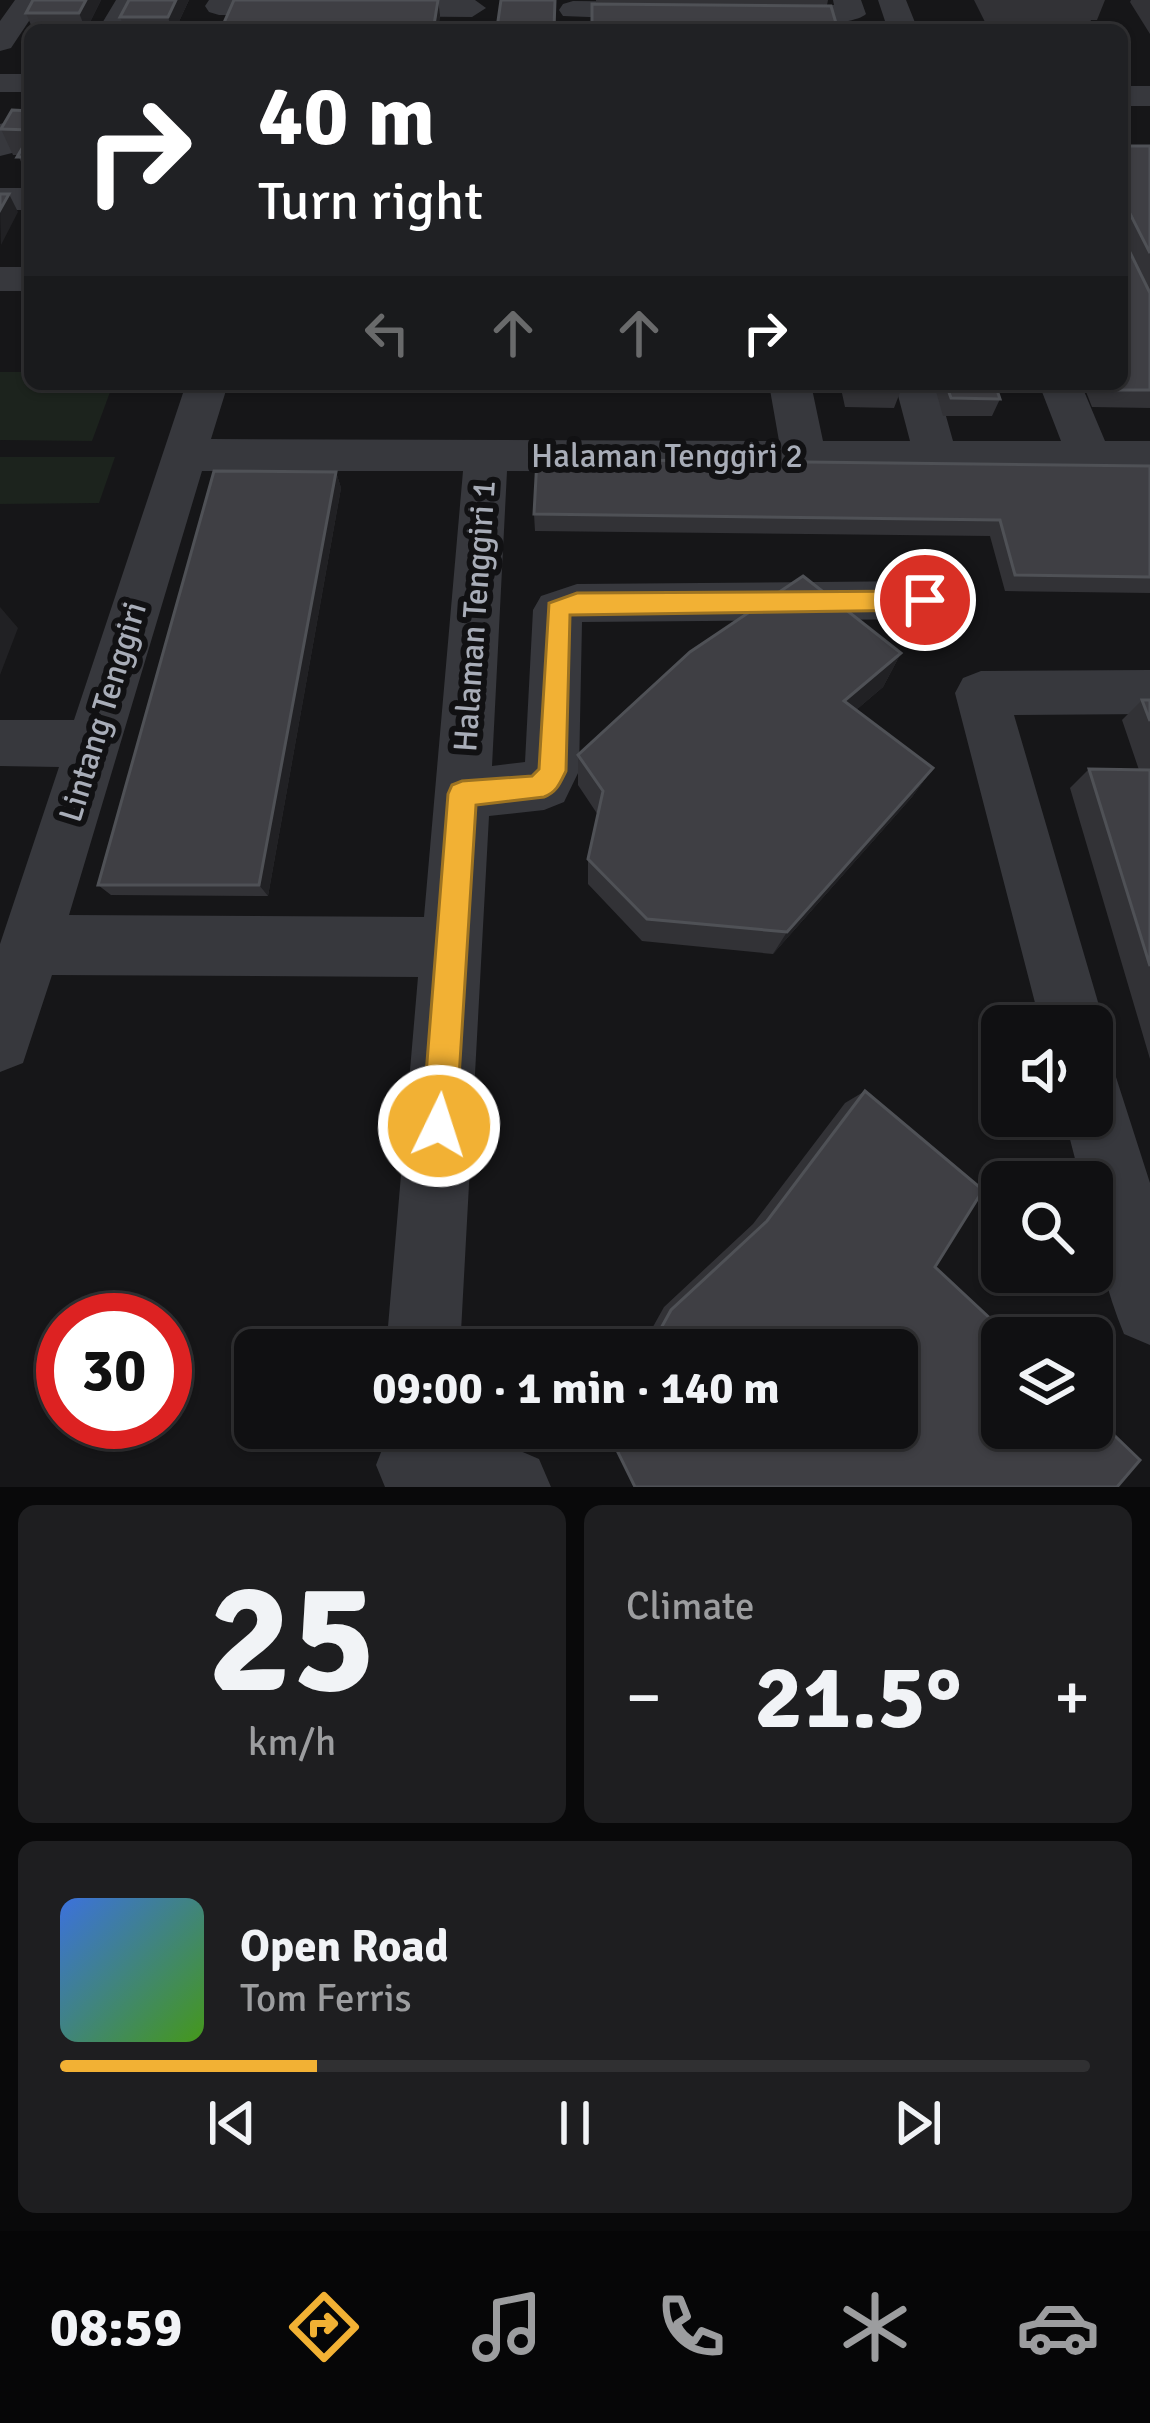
<!DOCTYPE html>
<meta charset="utf-8">
<style>
body{margin:0;font-family:Signika,sans-serif;background:#1e1e20;color:#f1f3f6;height:100vh;display:flex;flex-direction:column;font-size:45px;white-space:nowrap}
*{box-sizing:border-box;margin:0}
p{font-size:39px;color:#9c9d9f}
.icon{flex:none;width:66px;height:66px;fill:none;stroke:currentColor;stroke-width:2;stroke-linecap:round;stroke-linejoin:round}
.map{position:relative;height:1487px;overflow:hidden}
.drawer{display:flex;flex-direction:column;gap:18px;padding:18px;background:#09090a;flex:1}
.drawer>*{flex:none}
.banner{position:absolute;left:24px;top:24px;width:1104px;height:366px;border-radius:18px;box-shadow:0 3px 9px #0004,0 0 0 3px #303032;background:#202124;color:#fff;overflow:hidden}
.controls{position:absolute;left:981px;top:1005px;display:grid;gap:24px}
.controls a{display:grid;place-items:center;width:132px;height:132px;border-radius:18px;background:#101012;box-shadow:0 3px 9px #0004,0 0 0 3px #303032;font-size:60px}
.speed{position:absolute;left:36px;top:1293px;display:flex;gap:24px;font-size:60px;font-weight:700;text-align:center}
.speed>*{display:grid;place-content:center;width:156px;height:156px;border-radius:50%;background:#101012;box-shadow:0 3px 9px #0004,0 0 0 3px #303032;line-height:1}
.speed .limit{border:18px solid #d22;background:#fff;color:#111}
.pin{position:absolute;display:grid;place-items:center;width:102px;height:102px;color:#fff;margin:-51px;border:6px solid #fff;border-radius:50%;box-shadow:0 3px 12px #0007}
.me{position:absolute;width:132px;margin:-66px;rotate:4deg;stroke-linejoin:round;filter:drop-shadow(0 0 9px #0008)}
.turn{display:flex;align-items:center;gap:42px;height:252px;padding:0 36px;font-size:54px}
.turn .icon{width:156px;height:156px;stroke-width:2.5}
.turn b{display:block;font-size:84px;line-height:102px}
.lanes{display:flex;align-items:center;height:114px;padding:0 36px;background:#0003;justify-content:center;gap:60px;direction:ltr}
.lanes .off{opacity:.35}
.big{font-size:90px;font-weight:700;line-height:1.1}
.drawer .widget{flex:1;display:flex;flex-direction:column;justify-content:center;gap:18px;min-width:0;padding:0 42px;border-radius:18px;background:#1e1e20}
.drawer .dial{align-items:center;gap:0}
.dial b{font-size:156px;line-height:1}
.song{display:flex;align-items:center;gap:36px}
.cover{width:144px;height:144px;border-radius:18px;background:linear-gradient(135deg,hsl(220 70% 55%),hsl(100 70% 35%))}
.played{height:12px;border-radius:6px;background:linear-gradient(90deg,#f2b134 25%,#303032 25%)}
.keys{display:flex;justify-content:space-around;direction:ltr}
.heat{display:flex;justify-content:space-between;align-items:center;font-size:66px;direction:ltr}
.drawer .tiles{flex:1;display:grid;gap:18px;grid-template-columns:1fr 1fr}
.widget:last-child{grid-column:span 2}
.trip{position:absolute;left:234px;top:1329px;width:684px;height:120px;border-radius:18px;background:#101012;box-shadow:0 3px 9px #0004,0 0 0 3px #303032;font-weight:700;line-height:120px;text-align:center}
.menu{display:flex;height:192px;justify-content:space-around;align-items:center;background:#060607;color:#9c9d9f}
.menu .icon{width:84px;height:84px}
.menu .current{color:#f2b134}
.menu b{font-size:54px;color:#f1f3f6}
.map>svg:first-child{display:block}
.green{fill:#1c231d}
.lines{fill:none;stroke-linecap:round;stroke-linejoin:round}
.minor{fill:#37383d;fill-rule:evenodd}
.wall{fill:#323236}
.shaded-wall{fill:#212124}
.building{fill:#3f3f44;stroke:#4f5156;stroke-width:3}
.route{fill:#f2b134;stroke:#9d7322;stroke-width:3}
.labels{text-anchor:middle;dominant-baseline:central;stroke-width:12;stroke-linejoin:round;paint-order:stroke}
.street-label{font-size:33px;fill:#a8adb8;stroke:#111113}
</style>
<div class="map">
<svg width="1150" height="1487" viewBox="0 0 1150 1487">
<rect width="100%" height="100%" fill="#161618"/>
<path class="green" d="M0,372H30V384H113L92,441L0,440Z
M0,457H115L99,503L0,504Z"/>
<g class="lines">
<path class="minor" d="M15,0H43L11,48L0,51V21Z
M116,0H144L128,30H98Z
M209,0H475L486,8L472,17L219,15L209,12L205,6Z
M833,0H861L866,14C852,28 760,27 746,13L761,4L834,5Z
M878,0H906L918,30H888Z
M573,1L667,2L681,11L667,20L563,16L559,10L563,4Z
M0,74H30V92H0Z
M1122,86H1150V106H1122Z
M30,116V136L21,139L12,153L0,156V124Z
M0,188H30V210H0Z
M0,267H30V291H0Z
M186,384H228L211,439L779,441L769,384H811L823,441H910L895,384H937L953,441H1061L1039,384H1081L1105,441H1150V473L507,471L492,766L525,762L533,610L541,596L577,584L925,581L942,586L950,600L942,614L925,619L582,622L579,771L564,802L544,810L489,816L460,1350H386L418,977L52,975L23,1063L0,1072V944L59,767L0,766V720H74ZM202,471H463L424,917L69,915Z
M1150,670V714L1014,715L1105,1026L1092,1050V1026H1041L955,693L963,678L981,671Z
M1092,1064L1115,1074L1150,1183V1345L1124,1334C1104,1285 1092,1235 1092,1182H1081L1064,1116H1092Z
M409,1428L511,1447L539,1459L551,1487H385L376,1465L387,1437Z"/>
</g>
<path class="wall" d="M101,0L86,30H33L26,13Z
M189,0L175,30H125L120,17Z
M501,0H556L555,30H498Z
M596,0H828L827,5L596,4Z
M974,0H1105L1097,20H1091L1087,30H1018L1014,22H985Z
M1131,0H1150V34L1130,2Z
M440,15L438,30H225L223,25Z
M30,111V182L18,155H13L1,129Z
M1122,146H1150V291L1122,235Z
M1150,293V408L1092,407L1083,384H1122Z
M840,384H899L901,390L894,408L845,407Z
M934,384H995L1000,399L992,416H943Z
M1150,466V593L1005,591L990,536L535,531L534,514Z
M336,472L341,488L268,896L111,895L98,885Z
M901,653L883,687L856,710L933,768L912,797L773,954L642,941L588,884V859L598,815L578,785V755Z
M1142,700H1150V1059L1070,788L1089,769L1139,770L1122,720Z
M865,1091L983,1190L935,1267L1011,1338H1002V1428H1092V1414L1140,1460L1117,1487H635L606,1428H897V1350H640L664,1307L753,1224L845,1103Z"/>
<path class="shaded-wall" d="M86,0H101L86,30L79,13Z
M176,0H189L175,30H172L168,17Z
M438,0L440,15L438,30H435Z
M9,194L18,212L1,245L0,210Z
M336,472L341,488L268,896L259,885Z
M0,607L18,628L0,675Z
M901,653L883,687L829,733L844,701Z
M933,768L912,797L773,954L787,932Z"/>
<path class="building" d="M33,0H86L79,13H26Z
M129,0H176L168,17H120Z
M234,0H438L434,25H223Z
M501,0H555L554,28H497Z
M592,4L831,6L838,30H592Z
M12,110L30,111V130L1,129Z
M30,135V157H17Z
M1122,146H1150V253L1122,198Z
M0,194H9L0,210Z
M1122,236L1150,293V390H1102L1100,384H1122Z
M849,384H899L901,390H851Z
M946,384H995L1000,399L951,398Z
M537,459L1150,466V577L1015,575L1000,520L534,514Z
M214,471L336,472L259,885H98Z
M803,576L901,653L844,701L933,768L787,932L647,919L588,859L603,791L578,755L690,652Z
M1142,700H1150V721Z
M1089,769L1150,770V966Z
M865,1091L983,1190L935,1267L1011,1338H1002V1428H1092V1414L1140,1460L1117,1487H635L607,1430L608,1428H897V1350H649L671,1310L767,1221Z"/>
<path class="route" d="M925,591L938,600L925,610L570,615L566,771C560,783 557,792 544,797L476,805L456,1126L451,1138L439,1143L427,1138L422,1126L448,794L452,785L462,781L532,776L539,769L549,603L577,593Z"/>
<g class="labels">
<g class="street-label">
<text x="667" y="456">Halaman Tenggiri 2</text>
<text transform="translate(475 616) rotate(-86)">Halaman Tenggiri 1</text>
<text transform="translate(103 712) rotate(-73)">Lintang Tenggiri</text>
</g>
</g>
</svg>
<div class="controls">
<a><svg class="icon" aria-label="sound" viewBox="0 0 24 24"><path d="M4 9h4l5-4v14l-5-4H4zM17 9q2 3 0 6"/></svg></a>
<a><svg class="icon" aria-label="search" viewBox="0 0 24 24"><circle cx="10" cy="10" r="6"/><path d="M15 15l6 6"/></svg></a>
<a><svg class="icon" aria-label="layers" viewBox="0 0 24 24"><path d="M12 4l9 5-9 5-9-5zM3 14l9 5 9-5"/></svg></a>
</div>
<div class="speed"><div class="limit">30</div></div>
<div class="pin" style="left:925px;top:600px;background:#d93025"><svg class="icon" aria-label="arrive" viewBox="0 0 24 24"><path d="M6 21V4h12l-3 4 3 4H6"/></svg></div>
<svg class="me" style="left:439px;top:1126px" viewBox="-20 -20 40 40"><circle r="17" fill="#f2b134" stroke="#fff" stroke-width="3"/><path d="M0-11L8 9 0 5-8 9z" fill="#fff"/></svg>
<div class="trip">09:00 · 1 min · 140 m</div>
<div class="banner">
<div class="turn"><svg class="icon" aria-label="right" viewBox="0 0 24 24"><path d="M7 20v-9h11M14 6l5 5-5 5"/></svg><div><b>40 m</b>Turn right</div></div>
<div class="lanes"><svg class="icon off" aria-label="left" viewBox="0 0 24 24"><path d="M17 20v-9H6M10 6l-5 5 5 5"/></svg><svg class="icon off" aria-label="ahead" viewBox="0 0 24 24"><path d="M12 20V5M6 11l6-6 6 6"/></svg><svg class="icon off" aria-label="ahead" viewBox="0 0 24 24"><path d="M12 20V5M6 11l6-6 6 6"/></svg><svg class="icon" aria-label="right" viewBox="0 0 24 24"><path d="M7 20v-9h11M14 6l5 5-5 5"/></svg></div>
</div>
</div>
<section class="drawer">
<div class="tiles">
<div class="widget dial"><b>25</b><p>km/h</p></div>
<div class="widget"><p>Climate</p>
<div class="heat"><a>−</a><b class="big">21.5°</b><a>+</a></div>
</div>
<div class="widget">
<div class="song"><i class="cover"></i><div><b>Open Road</b><p>Tom Ferris</p></div></div>
<div class="played"></div>
<div class="keys"><svg class="icon" aria-label="previous" viewBox="0 0 24 24"><path d="M18 5L8 12l10 7zM5 5v14"/></svg><svg class="icon" aria-label="pause" viewBox="0 0 24 24"><path d="M8 5v14M16 5v14"/></svg><svg class="icon" aria-label="next" viewBox="0 0 24 24"><path d="M6 5l10 7-10 7zM19 5v14"/></svg></div>
</div>
</div>
</section>
<nav class="menu">
<b>08:59</b>
<svg class="icon current" aria-label="directions" viewBox="0 0 24 24"><path d="M12 3l9 9-9 9-9-9zM9 14v-3h6M13 9l2 2-2 2"/></svg>
<svg class="icon" aria-label="music" viewBox="0 0 24 24"><path d="M9 18V5l10-2v13"/><circle cx="6" cy="18" r="3"/><circle cx="16" cy="16" r="3"/></svg>
<svg class="icon" aria-label="phone" viewBox="0 0 24 24"><path d="M5 4h4l2 5-3 2q2 4 5 5l2-3 5 2v4C11 20 4 13 5 4z"/></svg>
<svg class="icon" aria-label="climate" viewBox="0 0 24 24"><path d="M12 3v18M4 7l16 10M4 17L20 7"/></svg>
<svg class="icon" aria-label="car" viewBox="0 0 24 24"><path d="M5 17H2v-5l4-1 3-4h7l3 4 3 1v5h-3M9 17h6M6 11h13"/><circle cx="7" cy="17" r="2"/><circle cx="17" cy="17" r="2"/></svg>
</nav>
